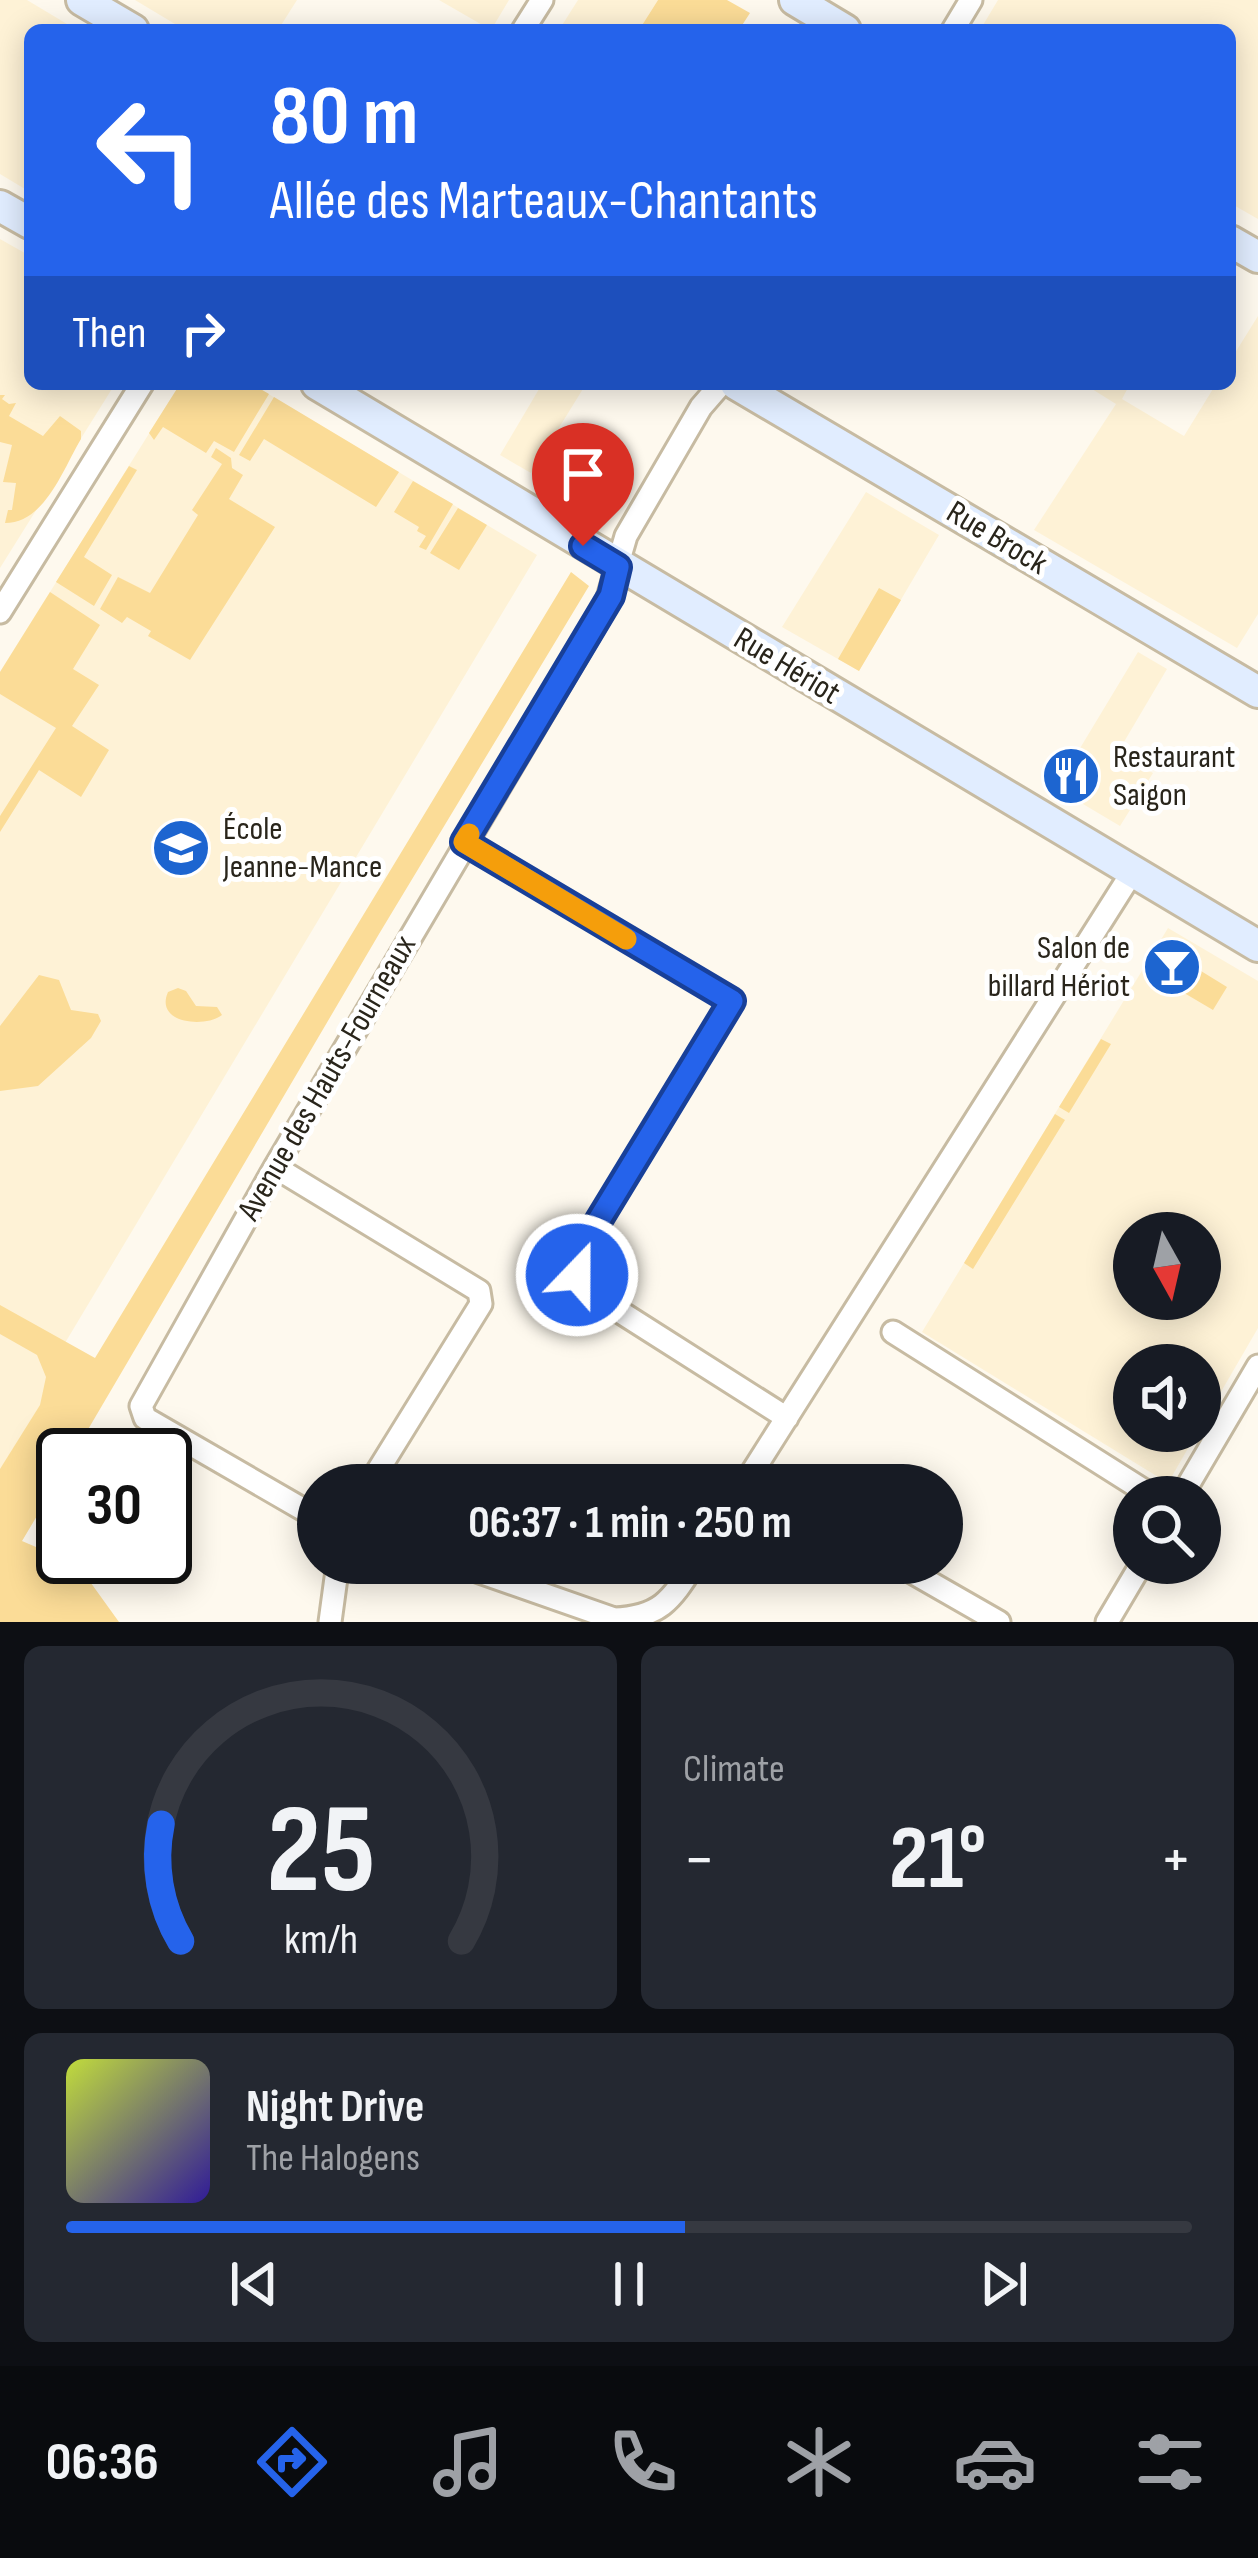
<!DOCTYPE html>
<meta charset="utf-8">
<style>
body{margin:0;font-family:"Sofia Sans Condensed",sans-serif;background:#242831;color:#f1f3f6;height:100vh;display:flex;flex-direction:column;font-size:45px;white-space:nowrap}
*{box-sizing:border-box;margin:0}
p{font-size:39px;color:#9ea1a6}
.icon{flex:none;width:66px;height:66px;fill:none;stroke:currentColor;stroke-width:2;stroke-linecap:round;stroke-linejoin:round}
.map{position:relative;height:1622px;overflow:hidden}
.side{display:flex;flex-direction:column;gap:24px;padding:24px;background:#0d0f14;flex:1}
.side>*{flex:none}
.banner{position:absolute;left:24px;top:24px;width:1212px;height:366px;border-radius:18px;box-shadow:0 6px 30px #0003;background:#2563eb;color:#fff;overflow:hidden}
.needle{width:78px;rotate:172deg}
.buttons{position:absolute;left:1113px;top:1212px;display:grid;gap:24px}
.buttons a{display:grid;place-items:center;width:108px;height:108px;border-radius:50%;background:#171b24;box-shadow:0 6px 30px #0003;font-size:60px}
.speed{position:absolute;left:36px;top:1428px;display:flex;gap:24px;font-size:60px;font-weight:700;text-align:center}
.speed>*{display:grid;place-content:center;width:156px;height:156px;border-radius:50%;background:#171b24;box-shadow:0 6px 30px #0003;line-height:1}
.speed .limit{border:6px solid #111;border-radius:18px;background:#fff;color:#111}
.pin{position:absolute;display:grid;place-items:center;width:102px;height:102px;color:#fff;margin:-123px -51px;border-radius:50% 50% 50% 0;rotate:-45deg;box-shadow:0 0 12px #0007}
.pin .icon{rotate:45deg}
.me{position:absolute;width:132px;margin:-66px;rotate:22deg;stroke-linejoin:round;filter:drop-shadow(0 0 9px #0008)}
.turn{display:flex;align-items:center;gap:42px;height:252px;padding:0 48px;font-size:54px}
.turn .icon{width:156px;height:156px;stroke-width:2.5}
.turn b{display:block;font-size:84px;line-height:102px}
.then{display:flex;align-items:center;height:114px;padding:0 48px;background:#0003;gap:24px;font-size:45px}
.big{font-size:90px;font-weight:700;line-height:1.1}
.side .card{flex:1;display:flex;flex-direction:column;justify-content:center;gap:18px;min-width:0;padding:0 42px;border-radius:18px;background:#242831}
.side .dial{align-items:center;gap:0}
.dial svg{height:312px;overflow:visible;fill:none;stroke:#363941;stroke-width:7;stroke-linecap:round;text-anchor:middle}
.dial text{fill:#f1f3f6;stroke:none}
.song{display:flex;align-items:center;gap:36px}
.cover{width:144px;height:144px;border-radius:18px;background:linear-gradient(135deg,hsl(70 70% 55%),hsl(250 70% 35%))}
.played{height:12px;border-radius:6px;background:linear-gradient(90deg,#2563eb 55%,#363941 55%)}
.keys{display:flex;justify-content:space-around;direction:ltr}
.heat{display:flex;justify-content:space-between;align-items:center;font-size:66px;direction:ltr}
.side .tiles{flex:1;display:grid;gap:24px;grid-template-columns:1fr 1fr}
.card:last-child{grid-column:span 2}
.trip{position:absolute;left:297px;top:1464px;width:666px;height:120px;border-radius:60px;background:#171b24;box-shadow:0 6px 30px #0003;font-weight:700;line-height:120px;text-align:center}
.menu{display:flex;height:192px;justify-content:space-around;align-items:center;background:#090b0e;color:#9ea1a6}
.menu .icon{width:84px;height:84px}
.menu .current{color:#2563eb}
.menu b{font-size:54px;color:#f1f3f6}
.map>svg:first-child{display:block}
.built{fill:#fef2d6;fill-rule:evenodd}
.green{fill:#fbdc97}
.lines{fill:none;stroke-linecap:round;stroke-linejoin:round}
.street-casing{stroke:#c7bba2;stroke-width:27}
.secondary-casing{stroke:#c7bba2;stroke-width:36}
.street{stroke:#fff;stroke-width:21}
.secondary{stroke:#e1edff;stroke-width:30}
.route-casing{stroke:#184099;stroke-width:30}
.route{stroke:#2563eb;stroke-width:21}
.slow{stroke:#f59e0b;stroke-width:21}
.labels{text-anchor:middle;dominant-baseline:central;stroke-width:10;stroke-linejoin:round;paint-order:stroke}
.street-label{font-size:33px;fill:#29251b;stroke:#fff}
.poi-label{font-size:33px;fill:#29251b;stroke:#fff;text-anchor:start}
</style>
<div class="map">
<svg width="1258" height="1622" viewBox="0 0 1258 1622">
<rect width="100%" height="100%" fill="#fef9ee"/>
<path class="built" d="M0,0H27L77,30H30V192L0,174Z
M135,0H297L278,30H185Z
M439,0H509L491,30Z
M578,0H658L639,30H559Z
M998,0H1258V219L1230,203V30H980Z
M0,239L30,256V384H115L0,568Z
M1258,316V614L1237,648L1034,530L1116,404L1084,384H1130L1122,399L1184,436L1216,384H1230V361Z
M180,384H252L537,555L59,1353L73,1455H63V1472L0,1578V672Z
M542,384H586L531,473L500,455Z
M866,492L939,535L859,671L782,627Z
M1138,652L1167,669L1118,752L1153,773L1120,826L1056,788Z
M1168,928L1258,981V1328L1200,1428V1365H1134V1431H1198L1168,1483L922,1332ZM1134,1233H1200V1299H1134Z"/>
<path class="green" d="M658,0H727L750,13L739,30H639Z
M180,384H252L269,394L234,452L214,441L206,453L163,427L154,440L149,433Z
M0,395H5L2,399L9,404L16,403L9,416L43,436L60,416L81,431V439C63,469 45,523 5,523L8,510H12L16,483L3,482L12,445L0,442Z
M274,397L399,472L376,507L264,439L250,461L239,455Z
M216,448L231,458L232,468L243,475L229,499L275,527L190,660L148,636L151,631L127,617L122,623L100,609L118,577L150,593L198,515L192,510L222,464L211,457Z
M129,466L137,470L84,557L112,575L94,606L56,582Z
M413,481L453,504L426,550L419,547L426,536L417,531L419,527L394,512Z
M458,508L487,525L459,570L430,553Z
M571,572L589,586L379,934L73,1455H63V1472L22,1541L78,1565L119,1622H0V1469L40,1405L46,1377L37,1355L0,1334V1305L95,1358Z
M879,588L901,600L859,671L838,659Z
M50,592L100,625L73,669L99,685L72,726L109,750L81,797L39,770L0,832V816L56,728L0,694V672Z
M1188,963L1227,987L1213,1010L1174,987Z
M39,975L59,980L71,1010L98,1014L101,1021L91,1038L38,1086L0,1091V1026Z
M178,988L186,991L196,1006L217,1007L222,1015C206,1028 154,1024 168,992Z
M1101,1039L1111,1044L1069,1113L1059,1107Z
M1055,1114L1065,1120L973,1269L964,1263Z"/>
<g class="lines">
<defs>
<path id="street" d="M523,30L542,0
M953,30L971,0
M0,612L142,384
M465,842L732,1001L575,1261L581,1287L787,1418
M275,1167L479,1291L481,1304L369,1485
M893,1332L1154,1497
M744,1485L1133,871
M1181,1497L1258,1366
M318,1518L145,1418L141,1406L275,1167L605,608L626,536L701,407L721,384
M454,1563L614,1619C661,1617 671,1600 695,1563
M896,1563L999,1622
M330,1622L338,1563
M1107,1622L1142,1563"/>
<path id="secondary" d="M82,0L133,30
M795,0L845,30
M0,206L30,223
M1230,241L1258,257
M317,384L1258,946
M736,384L1258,692"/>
</defs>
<use href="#street" class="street-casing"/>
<use href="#secondary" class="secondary-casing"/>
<use href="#street" class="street"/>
<use href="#secondary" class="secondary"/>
</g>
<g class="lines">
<defs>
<path id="route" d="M577,1275L574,1261L732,1001L464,842L611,596L618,567L583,546"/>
</defs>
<use href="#route" class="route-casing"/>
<use href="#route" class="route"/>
<path class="slow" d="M469,834L464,842L626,939"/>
</g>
<defs>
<symbol id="restaurant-disc" viewBox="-11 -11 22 22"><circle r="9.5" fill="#1d65d0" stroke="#fff"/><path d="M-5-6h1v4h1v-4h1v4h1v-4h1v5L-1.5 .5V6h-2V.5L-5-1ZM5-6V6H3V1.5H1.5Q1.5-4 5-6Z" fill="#fff"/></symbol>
<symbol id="school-disc" viewBox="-11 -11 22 22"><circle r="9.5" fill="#1d65d0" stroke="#fff"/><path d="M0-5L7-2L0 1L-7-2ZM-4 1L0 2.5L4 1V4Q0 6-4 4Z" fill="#fff"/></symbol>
<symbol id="bar-disc" viewBox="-11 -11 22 22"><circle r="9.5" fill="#1d65d0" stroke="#fff"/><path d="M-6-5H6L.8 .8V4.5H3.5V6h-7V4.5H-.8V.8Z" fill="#fff"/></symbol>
</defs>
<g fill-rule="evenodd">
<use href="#restaurant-disc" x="1038" y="743" width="66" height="66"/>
<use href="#school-disc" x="148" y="815" width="66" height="66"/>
<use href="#bar-disc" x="1139" y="934" width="66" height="66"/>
</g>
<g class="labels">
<g class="street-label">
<text transform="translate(997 538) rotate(31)">Rue Brock</text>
<text transform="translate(787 666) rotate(31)">Rue Hériot</text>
<text transform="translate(327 1078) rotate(-60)">Avenue des Hauts-Fourneaux</text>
</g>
<g class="poi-label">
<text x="1113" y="757">Restaurant<tspan x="1113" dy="38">Saigon</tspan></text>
<text x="223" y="829">École<tspan x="223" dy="38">Jeanne-Mance</tspan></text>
<text x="1130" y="948" text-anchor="end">Salon de<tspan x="1130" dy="38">billard Hériot</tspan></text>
</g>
</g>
</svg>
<div class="buttons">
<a><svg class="needle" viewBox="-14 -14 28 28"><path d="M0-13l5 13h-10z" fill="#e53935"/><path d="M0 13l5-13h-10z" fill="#9ea1a6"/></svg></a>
<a><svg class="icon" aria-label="sound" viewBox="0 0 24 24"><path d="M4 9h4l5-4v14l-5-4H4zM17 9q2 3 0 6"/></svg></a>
<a><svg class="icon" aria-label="search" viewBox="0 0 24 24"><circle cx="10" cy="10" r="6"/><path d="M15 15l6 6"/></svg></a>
</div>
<div class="speed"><div class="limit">30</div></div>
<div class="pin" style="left:583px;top:546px;background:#d93025"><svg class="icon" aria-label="arrive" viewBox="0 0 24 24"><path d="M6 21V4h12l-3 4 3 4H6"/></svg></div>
<svg class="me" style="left:577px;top:1275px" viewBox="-20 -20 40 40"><circle r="17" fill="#2563eb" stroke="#fff" stroke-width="3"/><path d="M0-11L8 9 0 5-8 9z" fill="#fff"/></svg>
<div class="trip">06:37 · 1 min · 250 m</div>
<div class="banner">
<div class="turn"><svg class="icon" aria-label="left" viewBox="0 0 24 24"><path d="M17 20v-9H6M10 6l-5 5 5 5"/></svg><div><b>80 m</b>Allée des Marteaux-Chantants</div></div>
<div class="then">Then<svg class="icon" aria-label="right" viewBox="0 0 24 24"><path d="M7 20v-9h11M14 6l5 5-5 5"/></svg></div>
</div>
</div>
<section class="side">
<div class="tiles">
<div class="card dial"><svg viewBox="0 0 100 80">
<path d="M14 69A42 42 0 1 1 86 69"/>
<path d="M14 69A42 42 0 0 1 9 39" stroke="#2563eb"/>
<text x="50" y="56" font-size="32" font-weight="700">25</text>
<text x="50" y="72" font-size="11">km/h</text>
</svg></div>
<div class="card"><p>Climate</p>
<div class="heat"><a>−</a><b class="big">21°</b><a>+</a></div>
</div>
<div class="card">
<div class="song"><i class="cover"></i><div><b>Night Drive</b><p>The Halogens</p></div></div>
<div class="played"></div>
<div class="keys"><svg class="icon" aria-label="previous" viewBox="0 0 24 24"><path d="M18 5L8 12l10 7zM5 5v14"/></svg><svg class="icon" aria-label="pause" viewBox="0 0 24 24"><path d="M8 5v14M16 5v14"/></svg><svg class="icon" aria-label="next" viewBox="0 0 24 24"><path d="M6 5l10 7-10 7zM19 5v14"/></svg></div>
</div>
</div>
</section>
<nav class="menu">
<b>06:36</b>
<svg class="icon current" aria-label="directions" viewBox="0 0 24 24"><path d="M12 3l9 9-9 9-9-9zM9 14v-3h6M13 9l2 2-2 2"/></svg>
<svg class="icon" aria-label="music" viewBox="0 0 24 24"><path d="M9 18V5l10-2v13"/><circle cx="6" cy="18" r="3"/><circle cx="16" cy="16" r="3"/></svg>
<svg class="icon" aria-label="phone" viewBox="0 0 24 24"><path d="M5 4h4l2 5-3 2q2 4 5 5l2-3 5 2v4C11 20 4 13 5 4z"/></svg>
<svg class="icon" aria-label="climate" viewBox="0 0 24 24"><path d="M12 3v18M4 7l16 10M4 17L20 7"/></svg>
<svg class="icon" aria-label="car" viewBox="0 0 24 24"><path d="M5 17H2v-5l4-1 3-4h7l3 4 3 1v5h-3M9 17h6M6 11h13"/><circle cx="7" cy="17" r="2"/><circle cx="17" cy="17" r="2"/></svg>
<svg class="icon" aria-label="filters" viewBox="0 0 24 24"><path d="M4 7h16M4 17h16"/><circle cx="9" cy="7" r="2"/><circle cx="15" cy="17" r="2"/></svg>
</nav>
